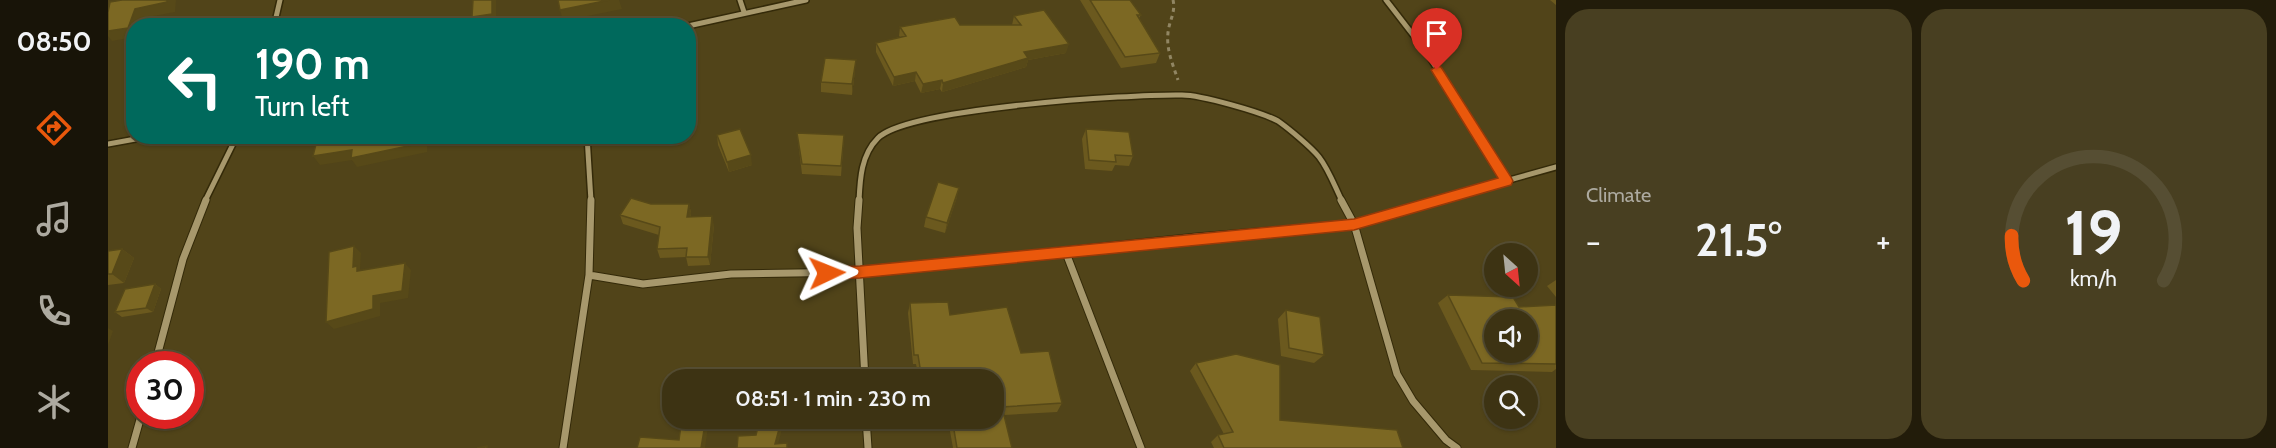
<!DOCTYPE html>
<meta charset="utf-8">
<style>
body{margin:0;font-family:Cabin,sans-serif;background:#483f21;color:#f1f3f6;height:100vh;display:flex;flex-direction:column;font-size:22px;white-space:nowrap}
*{box-sizing:border-box;margin:0}
p{font-size:20px;color:#adaaa0}
.icon{flex:none;width:33px;height:33px;fill:none;stroke:currentColor;stroke-width:2;stroke-linecap:round;stroke-linejoin:round}
.map{position:relative;flex:1;overflow:hidden}
.panel{display:flex;flex-direction:column;gap:9px;padding:9px;background:#221c0a;width:720px}
.panel>*{flex:none}
.top-card{position:absolute;left:18px;top:18px;width:570px;height:126px;border-radius:24px;box-shadow:0 2px 4px #0004,0 0 0 2px #564e33;background:#00695c;color:#fff;overflow:hidden}
.needle{width:39px;rotate:153deg}
.buttons{position:absolute;left:1376px;top:243px;display:grid;gap:12px}
.buttons a{display:grid;place-items:center;width:54px;height:54px;border-radius:50%;background:#3d3313;box-shadow:0 2px 4px #0004,0 0 0 2px #564e33;font-size:30px}
.speed{position:absolute;left:18px;top:351px;display:flex;gap:12px;font-size:30px;font-weight:700;text-align:center}
.speed>*{display:grid;place-content:center;width:78px;height:78px;border-radius:50%;background:#3d3313;box-shadow:0 2px 4px #0004,0 0 0 2px #564e33;line-height:1}
.speed .limit{border:9px solid #d22;background:#fff;color:#111}
.pin{position:absolute;display:grid;place-items:center;width:51px;height:51px;color:#fff;margin:-62px -26px;border-radius:50% 50% 50% 0;rotate:-45deg;box-shadow:0 0 6px #0007}
.pin .icon{rotate:45deg}
.me{position:absolute;width:66px;margin:-33px;rotate:88deg;stroke-linejoin:round;filter:drop-shadow(0 0 4px #0008)}
.turn{display:flex;align-items:center;gap:21px;height:126px;padding:0 30px;font-size:27px}
.turn .icon{width:78px;height:78px;stroke-width:2.5}
.turn b{display:block;font-size:42px;line-height:51px}
.big{font-size:45px;font-weight:600;line-height:1.1}
.panel .tile{flex:1;display:flex;flex-direction:column;justify-content:center;gap:9px;min-width:0;padding:0 21px;border-radius:24px;background:#483f21}
.panel .dial{align-items:center;gap:0}
.dial svg{height:156px;overflow:visible;fill:none;stroke:#564e33;stroke-width:7;stroke-linecap:round;text-anchor:middle}
.dial text{fill:#f1f3f6;stroke:none}
.heat{display:flex;justify-content:space-between;align-items:center;font-size:33px;direction:ltr}
.panel .tiles{flex:1;display:grid;gap:9px;grid-template-columns:repeat(2,1fr)}
.trip{position:absolute;left:554px;top:369px;width:342px;height:60px;border-radius:24px;background:#3d3313;box-shadow:0 2px 4px #0004,0 0 0 2px #564e33;font-weight:600;line-height:60px;text-align:center}
main{display:flex;flex:1;min-height:0}
.menu{display:flex;flex-direction:column;width:108px;justify-content:space-around;align-items:center;background:#181408;color:#adaaa0}
.menu .icon{width:42px;height:42px}
.menu .active{color:#ea580c}
.menu b{font-size:27px;color:#f1f3f6}
.map>svg:first-child{display:block}
.lines{fill:none;stroke-linecap:round;stroke-linejoin:round}
.minor-far1-casing{stroke:#342a09;stroke-width:8}
.minor-casing{stroke:#342a09;stroke-width:9}
.path{stroke:#918663;stroke-width:3;stroke-dasharray:4 4;stroke-linecap:butt}
.minor-far1{stroke:#a7986c;stroke-width:5}
.minor{stroke:#a7986c;stroke-width:7}
.wall{fill:#6b591e}
.shaded-wall{fill:#574918}
.building{fill:#7c6823;stroke:#574918;stroke-width:1.5;fill-rule:evenodd}
.route{fill:#ea580c;stroke:#983908;stroke-width:1.5}
</style>
<main>
<nav class="menu">
<b>08:50</b>
<svg class="icon active" aria-label="directions" viewBox="0 0 24 24"><path d="M12 3l9 9-9 9-9-9zM9 14v-3h6M13 9l2 2-2 2"/></svg>
<svg class="icon" aria-label="music" viewBox="0 0 24 24"><path d="M9 18V5l10-2v13"/><circle cx="6" cy="18" r="3"/><circle cx="16" cy="16" r="3"/></svg>
<svg class="icon" aria-label="phone" viewBox="0 0 24 24"><path d="M5 4h4l2 5-3 2q2 4 5 5l2-3 5 2v4C11 20 4 13 5 4z"/></svg>
<svg class="icon" aria-label="climate" viewBox="0 0 24 24"><path d="M12 3v18M4 7l16 10M4 17L20 7"/></svg>
</nav>
<div class="map">
<svg width="1448" height="448" viewBox="0 0 1448 448">
<rect width="100%" height="100%" fill="#514419"/>
<g class="lines">
<defs>
<path id="minor-far1" d="M632,0L636,12
M1278,0L1319,53L1399,181
M166,26L172,0
M580,26L698,0
M479,136L483,201
M0,144L44,136
M97,201L129,136
M751,201C752,179 753,155 770,138C800,108 1024,94 1074,95C1093,95 1153,112 1170,121C1180,128 1203,147 1211,157C1221,170 1227,187 1234,201
M1326,201L1448,167"/>
<path id="minor" d="M751,200L749,228L757,380
M1233,200L1246,224L1289,374L1305,401L1338,440L1349,448
M958,253L1033,448
M481,275L535,284L623,274L752,272L1089,237L1246,224L1331,200
M47,364L75,259L98,200
M758,418L760,448
M24,448L33,416
M455,448L481,275L483,200"/>
</defs>
<use href="#minor-far1" class="minor-far1-casing"/>
<use href="#minor" class="minor-casing"/>
<path class="path" d="M1065,0C1068,12 1061,21 1060,33C1058,49 1065,65 1070,80"/>
<use href="#minor-far1" class="minor-far1"/>
<use href="#minor" class="minor"/>
</g>
<path class="wall" d="M972,0H1022L1033,15L1031,18L1052,53L1048,63L1013,68Z
M1442,0H1448V5Z
M906,16L958,53L920,60L918,67L834,92L832,89L813,93L807,81L785,86L768,52V43L792,37L791,36L792,27L852,25H904Z
M747,70L744,95L713,92V82Z
M978,129L1025,156L1021,166L1007,165L1004,171L977,169L974,139Z
M689,133L736,135L733,176L694,174Z
M609,135L644,165L621,172L610,145Z
M534,136H576V139L535,140Z
M849,197L837,233L816,227L818,217Z
M543,204H581L583,213V217L606,225L602,265L580,266L578,257L552,258L549,249L551,235L515,224L512,215Z
M14,249L26,258L16,283L0,285V251Z
M1448,280V297L1439,286Z
M47,284L53,289L45,312L14,317L7,312Z
M1340,295L1411,307L1448,305V369L1444,372L1363,370L1330,303Z
M802,303L842,315L913,353L954,403L949,412L896,415L904,448H845L840,420L818,422V418H885V380H811L808,364H805L800,313Z
M1178,310L1216,355L1206,363L1173,356L1170,319Z
M1088,363L1172,420L1295,448H1106L1103,442L1110,435L1116,434L1082,371Z"/>
<path class="shaded-wall" d="M59,0H68L67,12L35,18L33,26H26V37L4,41L0,36V31L27,9Z
M384,0H388V25L368,26L364,17Z
M501,0H511L514,9L455,21L452,10Z
M961,44L958,53L920,60L918,67L834,92L835,83L916,52Z
M748,60L747,70L744,95V84Z
M808,72L807,81L785,86L786,77Z
M834,80L832,89L813,93L815,84Z
M313,136H319V152L249,167L244,160L212,165L205,156Z
M643,155L644,165L621,172L619,162Z
M851,188L849,197L837,233L839,223Z
M581,204L583,213L582,226L579,217Z
M604,216L606,225L602,265L600,257Z
M246,246L253,253L252,269L256,273V279L245,267Z
M14,249L26,258L16,283L4,274Z
M297,263L303,270L300,298L272,303V316L226,329L218,322L265,296Z
M47,284L53,289L45,312L38,308Z
M0,328L5,331L0,345Z
M598,418H601L599,434L597,448H593Z
M674,418H677L669,448L667,444Z"/>
<path class="building" d="M14,0H59V2L27,9L20,28L0,31V12L2,2Z
M365,0H384V14L364,17Z
M450,0H501L452,10Z
M982,0H1022L1033,15H1029L1052,53L1017,57Z
M936,10L961,44L916,52L920,58L835,83L834,80L815,84L808,72L786,77L768,43L798,36L792,27L847,17L852,25H913L906,16Z
M717,58L748,60L744,84L713,82Z
M632,129L643,155L619,162L609,135Z
M978,129L1021,132L1025,156L1007,155L1008,162L981,160Z
M689,133L736,135L733,166L694,164Z
M210,136H313L314,143L243,158L244,150L205,156Z
M830,182L851,188L839,223L818,217Z
M523,198L543,204H581L579,217L604,216L600,257H578L579,248L549,249L552,227L512,215Z
M246,246L245,267L249,266V271L297,263L294,291L265,296V309L218,322L221,252Z
M14,249L4,274H0V251Z
M47,284L38,308L7,312L17,289Z
M1340,295L1405,297L1411,307L1448,305V364L1374,363ZM1386,320H1419V352H1386Z
M840,302L842,315L899,307L913,353L941,351L954,403L894,407L904,448H849L844,418H885V380H814L810,355H806L802,303Z
M1178,310L1212,317L1216,355L1181,348Z
M1128,354L1172,365V420L1289,430L1295,448H1116L1110,435L1125,432L1088,363Z
M574,418H598L593,448H529L532,437L571,440Z
M652,418H674L667,444L679,443V448H629L630,436L648,435Z
M379,446V448H369Z"/>
<path class="route" d="M1329,66L1333,67L1403,177L1405,181L1403,185L1246,230L752,278L719,279L714,277L712,273L714,268L719,267L752,266L1246,219L1390,178L1323,70Z"/>
</svg>
<div class="buttons">
<a><svg class="needle" viewBox="-14 -14 28 28"><path d="M0-13l5 13h-10z" fill="#e53935"/><path d="M0 13l5-13h-10z" fill="#adaaa0"/></svg></a>
<a><svg class="icon" aria-label="sound" viewBox="0 0 24 24"><path d="M4 9h4l5-4v14l-5-4H4zM17 9q2 3 0 6"/></svg></a>
<a><svg class="icon" aria-label="search" viewBox="0 0 24 24"><circle cx="10" cy="10" r="6"/><path d="M15 15l6 6"/></svg></a>
</div>
<div class="speed"><div class="limit">30</div></div>
<div class="pin" style="left:1329px;top:70px;background:#d93025"><svg class="icon" aria-label="arrive" viewBox="0 0 24 24"><path d="M6 21V4h12l-3 4 3 4H6"/></svg></div>
<svg class="me" style="left:719px;top:273px" viewBox="-20 -20 40 40"><path d="M0-17L14 15 0 8-14 15z" fill="#ea580c" stroke="#fff" stroke-width="4"/></svg>
<div class="trip">08:51 · 1 min · 230 m</div>
<div class="top-card">
<div class="turn"><svg class="icon" aria-label="left" viewBox="0 0 24 24"><path d="M17 20v-9H6M10 6l-5 5 5 5"/></svg><div><b>190 m</b>Turn left</div></div>
</div>
</div>
<section class="panel">
<div class="tiles">
<div class="tile"><p>Climate</p>
<div class="heat"><a>−</a><b class="big">21.5°</b><a>+</a></div>
</div>
<div class="tile dial"><svg viewBox="0 0 100 80">
<path d="M14 69A42 42 0 1 1 86 69"/>
<path d="M14 69A42 42 0 0 1 8 46" stroke="#ea580c"/>
<text x="50" y="56" font-size="32" font-weight="700">19</text>
<text x="50" y="72" font-size="11">km/h</text>
</svg></div>
</div>
</section>
</main>
